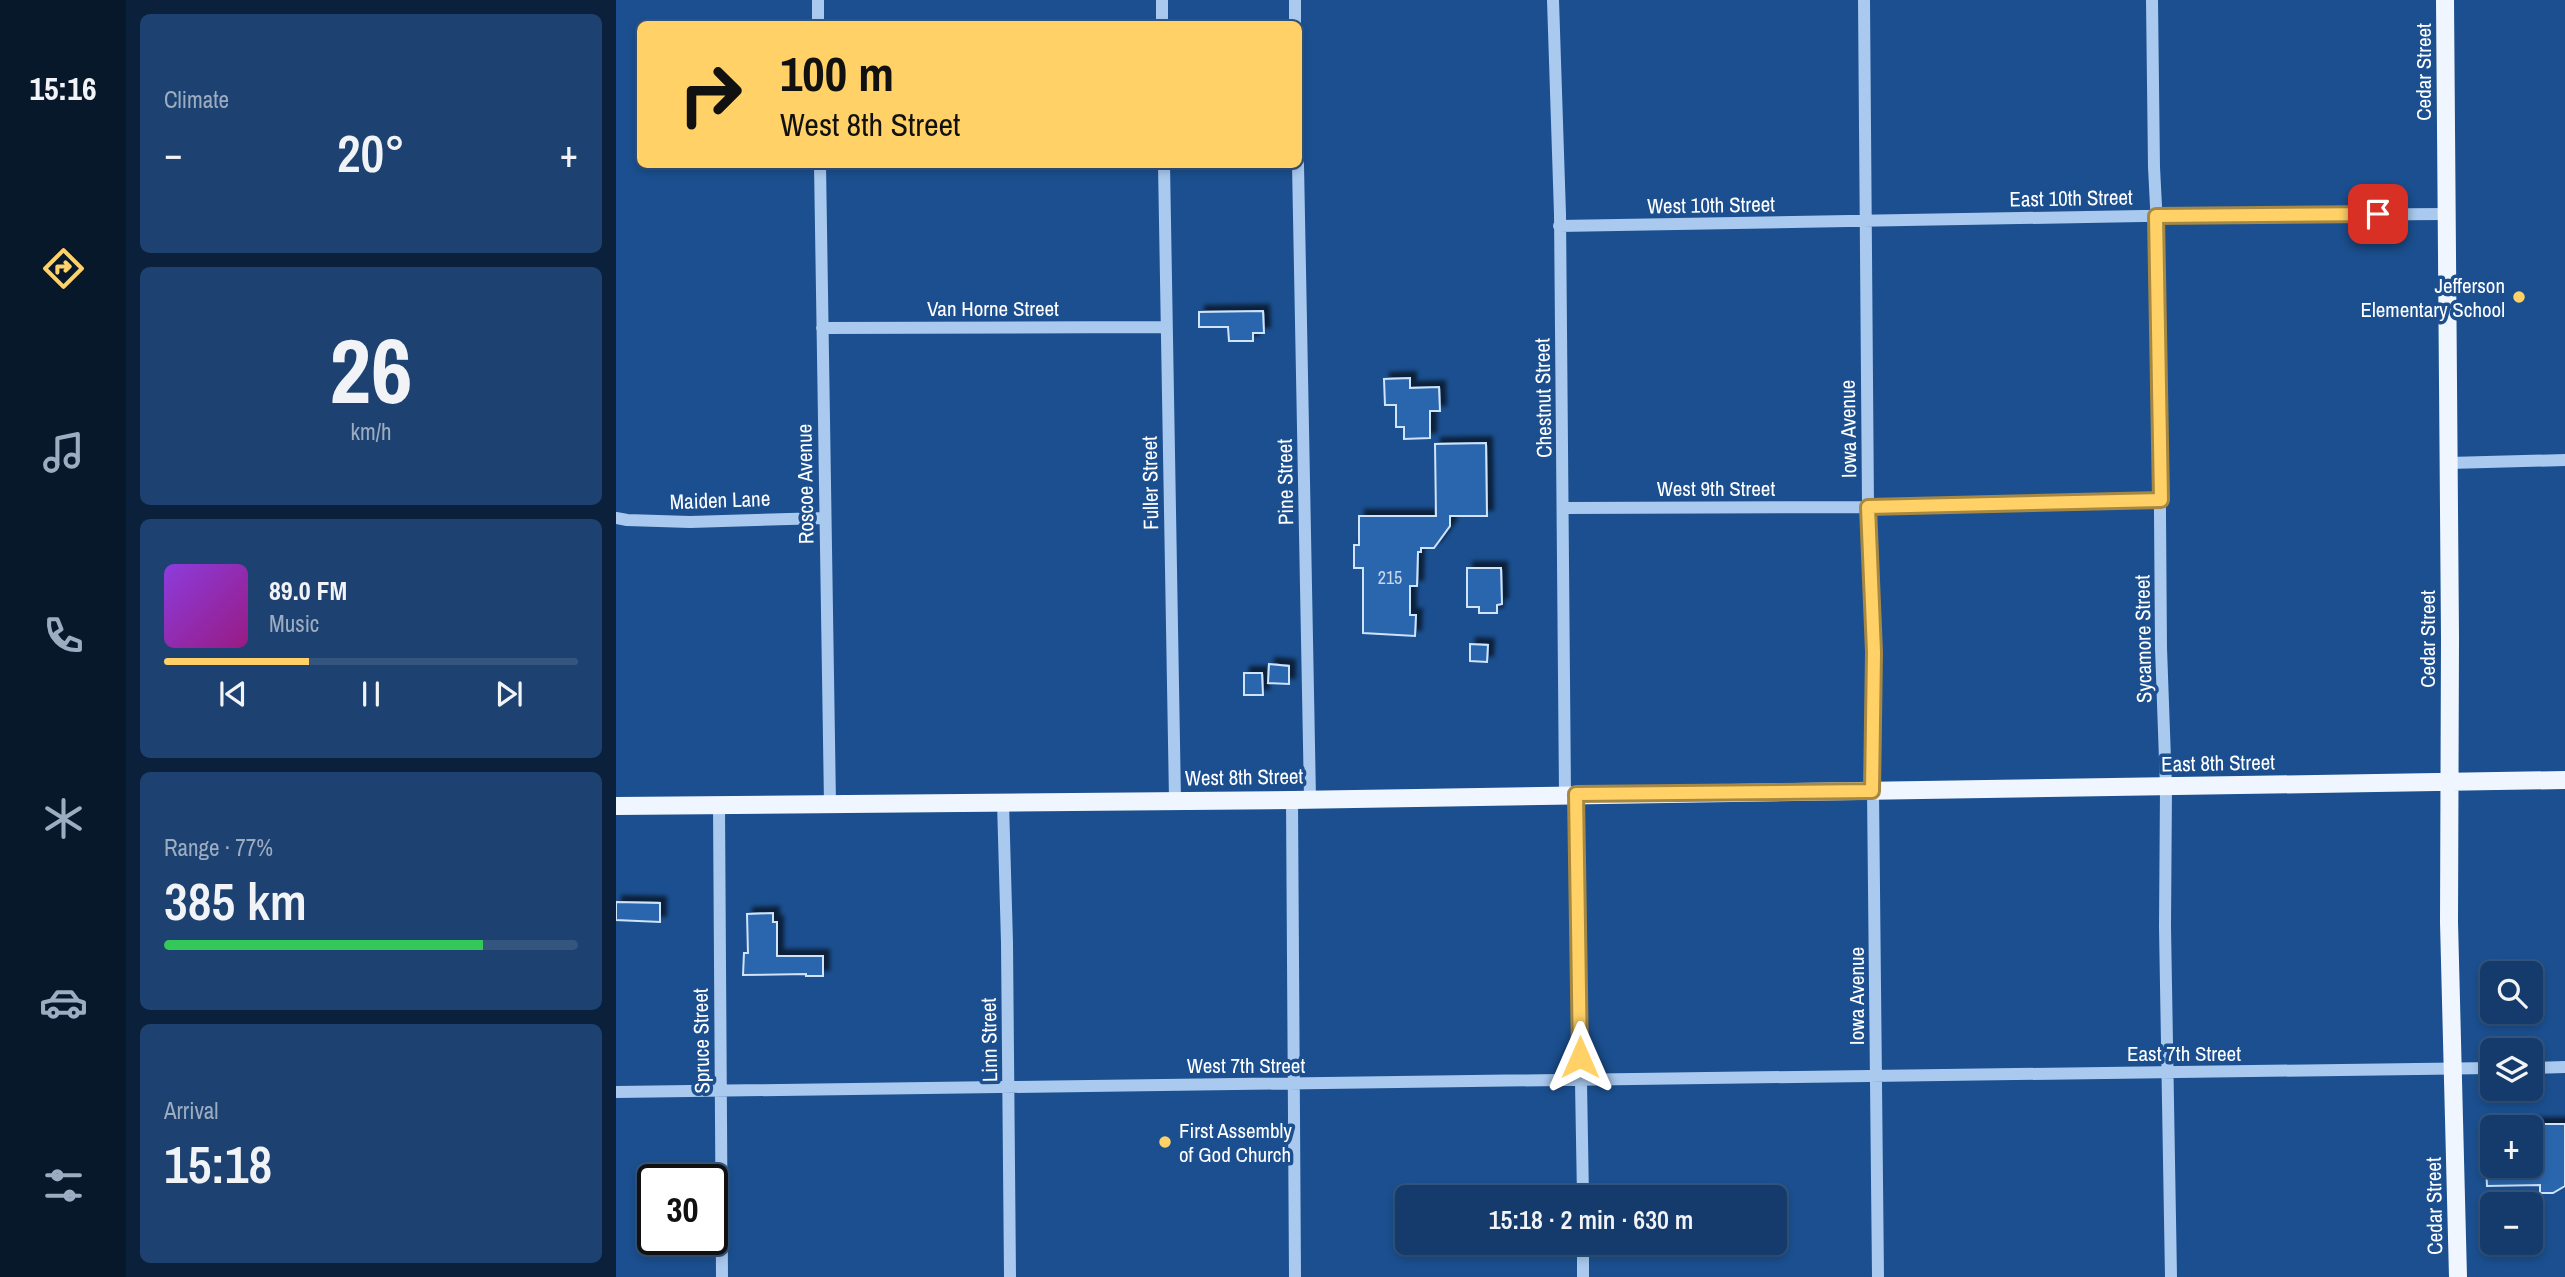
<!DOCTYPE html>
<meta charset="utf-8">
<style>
body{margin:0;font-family:"Archivo Narrow",sans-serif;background:#1d4271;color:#f1f3f6;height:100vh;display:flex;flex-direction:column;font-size:26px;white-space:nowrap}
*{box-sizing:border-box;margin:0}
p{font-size:23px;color:#9dadc1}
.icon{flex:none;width:38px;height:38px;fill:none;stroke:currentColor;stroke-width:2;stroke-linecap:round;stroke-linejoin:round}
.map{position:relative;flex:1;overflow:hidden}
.sheet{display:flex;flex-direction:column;gap:14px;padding:14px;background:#0b203b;width:490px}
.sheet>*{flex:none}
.hud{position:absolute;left:21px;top:21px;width:665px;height:147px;border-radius:10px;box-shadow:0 4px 10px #0003,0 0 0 2px #33557e;background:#ffd166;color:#111;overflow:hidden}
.tools{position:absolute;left:1864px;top:961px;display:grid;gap:14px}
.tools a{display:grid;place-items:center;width:63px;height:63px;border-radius:10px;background:#143b6b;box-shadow:0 4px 10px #0003,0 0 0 2px #33557e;font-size:35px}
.speed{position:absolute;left:21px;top:1164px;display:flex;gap:14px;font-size:35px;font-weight:700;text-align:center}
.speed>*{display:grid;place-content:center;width:91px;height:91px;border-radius:50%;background:#143b6b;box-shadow:0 4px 10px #0003,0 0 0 2px #33557e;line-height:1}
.speed .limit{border:4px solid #111;border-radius:10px;background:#fff;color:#111}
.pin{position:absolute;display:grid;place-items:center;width:60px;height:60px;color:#fff;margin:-30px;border-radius:14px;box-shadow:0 4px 10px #0006}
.me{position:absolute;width:77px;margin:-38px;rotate:0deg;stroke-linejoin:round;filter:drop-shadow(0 0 5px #0008)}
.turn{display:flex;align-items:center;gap:24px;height:147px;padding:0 28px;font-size:32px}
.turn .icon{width:91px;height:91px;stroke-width:2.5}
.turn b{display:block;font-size:49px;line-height:60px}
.big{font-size:52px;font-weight:600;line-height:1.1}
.sheet .widget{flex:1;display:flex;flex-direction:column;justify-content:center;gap:10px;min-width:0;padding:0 24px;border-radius:10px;background:#1d4271}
.sheet .dial{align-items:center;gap:0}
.dial b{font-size:91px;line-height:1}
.song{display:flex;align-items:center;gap:21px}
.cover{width:84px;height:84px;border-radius:10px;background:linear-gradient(135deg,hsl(270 70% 55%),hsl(310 70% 35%))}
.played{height:7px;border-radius:4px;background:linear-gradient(90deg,#ffd166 35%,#33557e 35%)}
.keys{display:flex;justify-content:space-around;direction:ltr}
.heat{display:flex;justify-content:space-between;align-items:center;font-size:38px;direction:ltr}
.charge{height:10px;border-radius:5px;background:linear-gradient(90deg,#34c759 77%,#33557e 0)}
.trip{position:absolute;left:779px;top:1185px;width:392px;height:70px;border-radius:10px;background:#143b6b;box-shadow:0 4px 10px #0003,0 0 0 2px #33557e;font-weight:600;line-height:70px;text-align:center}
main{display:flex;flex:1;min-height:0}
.tab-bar{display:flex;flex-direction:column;width:126px;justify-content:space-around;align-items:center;background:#08182b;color:#9dadc1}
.tab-bar .icon{width:49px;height:49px}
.tab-bar .active{color:#ffd166}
.tab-bar b{font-size:32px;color:#f1f3f6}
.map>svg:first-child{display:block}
.building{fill:#2a66ad;stroke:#cfe3fa;stroke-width:2;filter:url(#shadow)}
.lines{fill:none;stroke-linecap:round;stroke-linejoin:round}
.minor{stroke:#a9c9ee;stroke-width:12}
.major{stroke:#f0f6ff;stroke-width:18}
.route-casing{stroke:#a68842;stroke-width:18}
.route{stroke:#ffd166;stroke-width:12}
.poi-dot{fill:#ffd166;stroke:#1b4f8f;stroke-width:2.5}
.labels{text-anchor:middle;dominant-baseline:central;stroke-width:7;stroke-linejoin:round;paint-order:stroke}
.number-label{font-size:18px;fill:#cad9ea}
.street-label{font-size:21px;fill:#fff;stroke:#1b4f8f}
.poi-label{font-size:21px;fill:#fff;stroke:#1b4f8f;text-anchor:end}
</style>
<main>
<nav class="tab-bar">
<b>15:16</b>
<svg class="icon active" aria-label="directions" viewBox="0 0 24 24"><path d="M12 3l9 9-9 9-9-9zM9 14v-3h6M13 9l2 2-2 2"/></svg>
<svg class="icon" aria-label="music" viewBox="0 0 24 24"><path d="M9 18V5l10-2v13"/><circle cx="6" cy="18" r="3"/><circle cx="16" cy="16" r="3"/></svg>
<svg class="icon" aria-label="phone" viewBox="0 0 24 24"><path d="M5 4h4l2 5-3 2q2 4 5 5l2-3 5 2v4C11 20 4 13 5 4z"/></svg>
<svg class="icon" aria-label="climate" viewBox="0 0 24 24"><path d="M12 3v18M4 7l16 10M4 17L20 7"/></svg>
<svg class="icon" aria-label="car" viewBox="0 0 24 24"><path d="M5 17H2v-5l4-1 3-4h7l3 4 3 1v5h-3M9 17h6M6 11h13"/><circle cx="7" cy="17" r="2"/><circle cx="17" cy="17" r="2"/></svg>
<svg class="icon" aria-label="filters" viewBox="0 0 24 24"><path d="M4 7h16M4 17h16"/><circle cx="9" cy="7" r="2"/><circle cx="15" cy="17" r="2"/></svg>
</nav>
<section class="sheet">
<div class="widget"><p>Climate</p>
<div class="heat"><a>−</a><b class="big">20°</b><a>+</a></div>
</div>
<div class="widget dial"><b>26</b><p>km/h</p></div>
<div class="widget">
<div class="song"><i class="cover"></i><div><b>89.0 FM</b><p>Music</p></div></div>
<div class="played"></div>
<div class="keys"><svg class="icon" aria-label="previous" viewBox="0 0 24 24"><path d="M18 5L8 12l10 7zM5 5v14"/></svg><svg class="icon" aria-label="pause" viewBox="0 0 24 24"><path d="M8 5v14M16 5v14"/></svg><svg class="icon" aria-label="next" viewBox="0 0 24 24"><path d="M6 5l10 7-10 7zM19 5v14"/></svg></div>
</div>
<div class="widget"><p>Range · 77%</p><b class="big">385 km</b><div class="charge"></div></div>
<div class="widget"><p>Arrival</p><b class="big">15:18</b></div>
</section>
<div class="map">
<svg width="1949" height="1277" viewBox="0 0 1949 1277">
<defs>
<filter id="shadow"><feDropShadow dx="6" dy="-6" stdDeviation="2" flood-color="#0009"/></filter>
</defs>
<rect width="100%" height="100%" fill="#1b4f8f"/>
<path class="building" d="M647,311L648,333H637V341H613L612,327H583V312Z
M794,378V388L823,387L824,411H814V438L788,439V427H780V405H769L768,379Z
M870,443L871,516H834V526L818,548H805V552H802L801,586H794V615H800L799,636L747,633V568H738V545H743V516H820L819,444Z
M851,568H885L886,604L881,605V613H863V607H851Z
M854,644L872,645L871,662L854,661Z
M653,664L673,666V684L652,683Z
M628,673H646L647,695H628Z
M0,902L44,903V922L0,920Z
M157,913V922H161V956H207V976H190V974L127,975L128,953H132L131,914Z
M1914,1124H1949V1186L1937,1193H1924V1185L1871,1186L1870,1166H1914Z"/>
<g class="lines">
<path class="minor" d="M202,0V24
M546,0V24
M679,0V24
M937,0L944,214L949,795
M1248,0L1252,507L1258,652L1257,791L1262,1277
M1536,0L1538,167L1542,246L1545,648L1550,787L1549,927L1555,1277
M204,164L214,804
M548,164L559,800
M682,164L694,798
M943,226L1527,216L1831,214
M206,328L549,327
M1833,463L1949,460
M948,508L1252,507L1545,501
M0,518L11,520L74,522L209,518
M960,794L967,1197
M676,800L679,1277
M387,802L391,943L394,1277
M103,805L106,1277
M1914,1068L1949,1067
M0,1092L1876,1068
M967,1277V1242"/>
<path class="major" d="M1829,0L1834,638L1833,922L1842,1277
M0,806L676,800L1949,780"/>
</g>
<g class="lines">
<defs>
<path id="route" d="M964,1057L960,794L1256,791L1258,652L1252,507L1545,500L1540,216L1762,214"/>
</defs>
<use href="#route" class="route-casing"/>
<use href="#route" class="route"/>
</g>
<g class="poi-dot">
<circle cx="1903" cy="297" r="7"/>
<circle cx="549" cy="1142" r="7"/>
</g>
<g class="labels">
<g class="number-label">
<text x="774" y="577">215</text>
</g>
<g class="street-label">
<text transform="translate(1807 72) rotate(-90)">Cedar Street</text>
<text transform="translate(1455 198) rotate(-1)">East 10th Street</text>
<text transform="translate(1095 205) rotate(-1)">West 10th Street</text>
<text x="377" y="308">Van Horne Street</text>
<text transform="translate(927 398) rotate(-91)">Chestnut Street</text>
<text transform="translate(1232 429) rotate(-91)">Iowa Avenue</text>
<text transform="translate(669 482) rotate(-91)">Pine Street</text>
<text transform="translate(534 483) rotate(-91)">Fuller Street</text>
<text transform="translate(189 484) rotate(-91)">Roscoe Avenue</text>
<text x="1100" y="488">West 9th Street</text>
<text transform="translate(104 500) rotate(-2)">Maiden Lane</text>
<text transform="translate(1527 639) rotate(-91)">Sycamore Street</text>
<text transform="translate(1811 639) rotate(-90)">Cedar Street</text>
<text transform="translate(1602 763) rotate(-1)">East 8th Street</text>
<text transform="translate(628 777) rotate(-1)">West 8th Street</text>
<text transform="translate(1240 996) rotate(-90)">Iowa Avenue</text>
<text transform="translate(373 1040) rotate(-91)">Linn Street</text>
<text transform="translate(85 1041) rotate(-91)">Spruce Street</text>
<text x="1568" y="1053">East 7th Street</text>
<text x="630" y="1065">West 7th Street</text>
<text transform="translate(1818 1206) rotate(-91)">Cedar Street</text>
</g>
<g class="poi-label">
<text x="1889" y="285">Jefferson<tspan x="1889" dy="24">Elementary School</tspan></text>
<text x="563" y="1130" text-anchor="start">First Assembly<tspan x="563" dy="24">of God Church</tspan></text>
</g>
</g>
</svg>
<div class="tools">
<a><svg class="icon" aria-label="search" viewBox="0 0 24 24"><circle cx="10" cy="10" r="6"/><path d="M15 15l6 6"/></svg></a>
<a><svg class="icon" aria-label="layers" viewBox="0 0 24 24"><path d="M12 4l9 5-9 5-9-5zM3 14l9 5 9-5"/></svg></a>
<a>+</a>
<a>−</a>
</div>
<div class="speed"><div class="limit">30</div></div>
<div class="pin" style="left:1762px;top:214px;background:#d93025"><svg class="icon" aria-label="arrive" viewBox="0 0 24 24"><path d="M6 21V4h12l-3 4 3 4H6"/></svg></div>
<svg class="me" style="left:964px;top:1057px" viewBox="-20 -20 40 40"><path d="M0-17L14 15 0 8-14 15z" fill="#ffd166" stroke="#fff" stroke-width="4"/></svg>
<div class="trip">15:18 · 2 min · 630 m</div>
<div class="hud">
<div class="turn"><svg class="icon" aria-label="right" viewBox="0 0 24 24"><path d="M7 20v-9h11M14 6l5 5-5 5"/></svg><div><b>100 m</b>West 8th Street</div></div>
</div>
</div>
</main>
